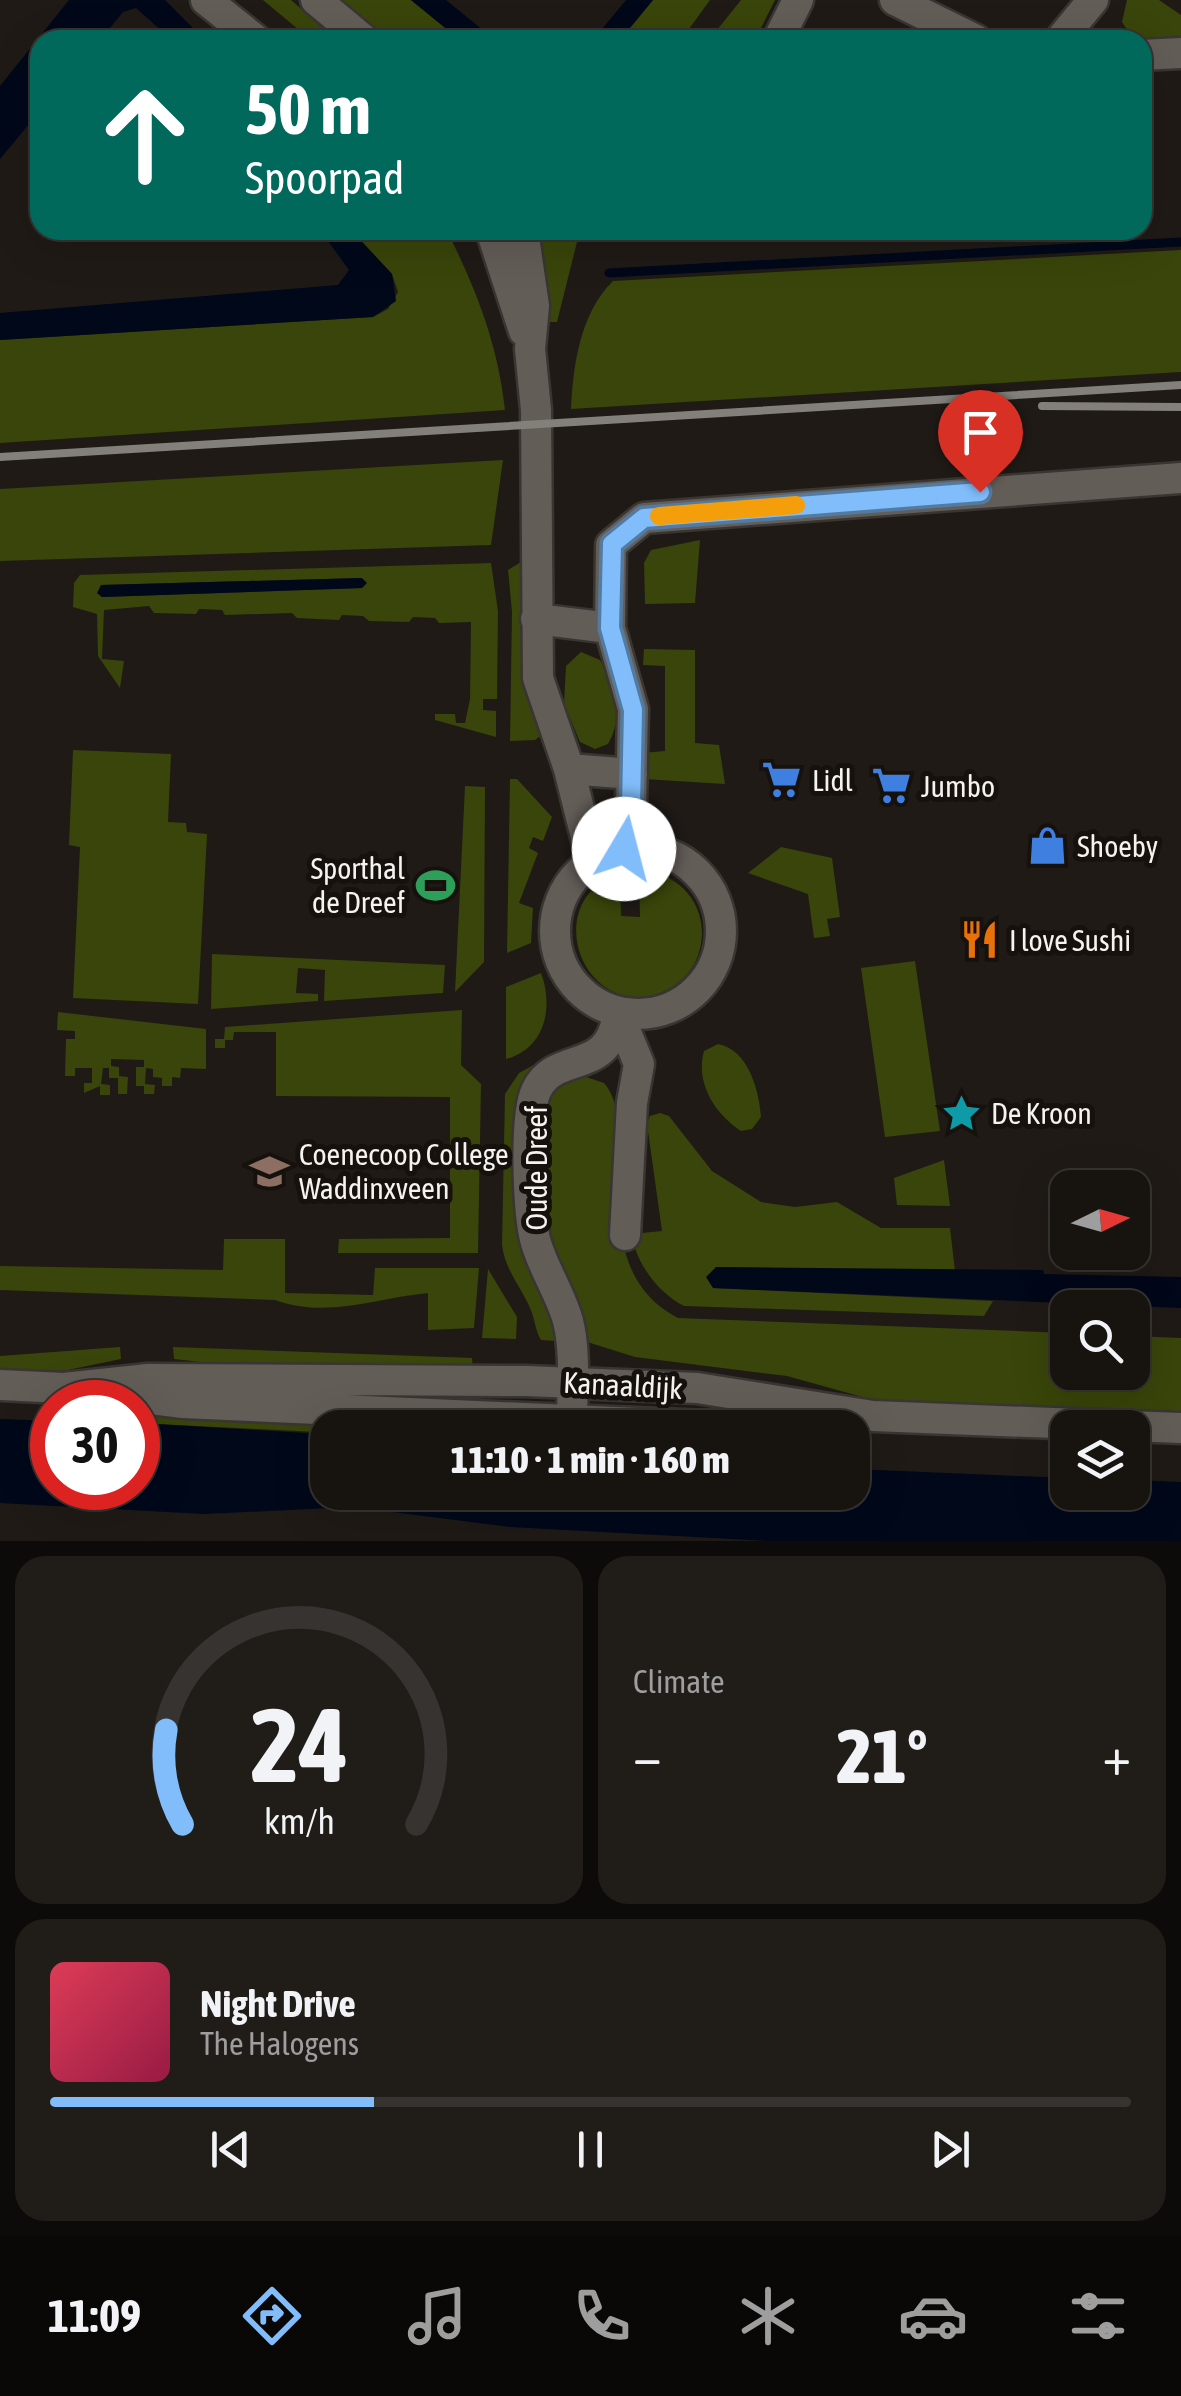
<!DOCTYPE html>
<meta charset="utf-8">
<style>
body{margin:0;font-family:"Asap Condensed",sans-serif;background:#201d19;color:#f1f3f6;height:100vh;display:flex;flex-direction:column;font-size:38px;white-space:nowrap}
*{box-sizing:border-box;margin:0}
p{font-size:32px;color:#9e9e9f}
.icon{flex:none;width:55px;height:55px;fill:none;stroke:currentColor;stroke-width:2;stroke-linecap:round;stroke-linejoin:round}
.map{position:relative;height:1541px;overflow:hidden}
.details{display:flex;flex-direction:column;gap:15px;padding:15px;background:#0d0b09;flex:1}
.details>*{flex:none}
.banner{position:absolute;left:30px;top:30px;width:1122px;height:210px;border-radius:30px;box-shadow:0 10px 40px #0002,0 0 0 2px #363330;background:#00695c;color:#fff;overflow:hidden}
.needle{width:65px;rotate:85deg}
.buttons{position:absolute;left:1050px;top:1170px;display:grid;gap:20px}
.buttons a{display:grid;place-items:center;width:100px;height:100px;border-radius:20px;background:#171410;box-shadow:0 10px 40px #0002,0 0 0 2px #363330;font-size:50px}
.speed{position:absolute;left:30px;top:1380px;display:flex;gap:20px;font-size:50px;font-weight:700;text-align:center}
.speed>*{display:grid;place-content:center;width:130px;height:130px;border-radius:50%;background:#171410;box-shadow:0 10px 40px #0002,0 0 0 2px #363330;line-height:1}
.speed .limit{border:15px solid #d22;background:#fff;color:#111}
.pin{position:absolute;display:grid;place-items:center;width:85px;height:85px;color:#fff;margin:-102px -42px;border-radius:50% 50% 50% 0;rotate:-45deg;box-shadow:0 0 10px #0007}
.pin .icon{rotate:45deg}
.me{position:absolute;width:110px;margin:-55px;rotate:8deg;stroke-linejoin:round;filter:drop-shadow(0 0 8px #0008)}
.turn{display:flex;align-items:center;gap:35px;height:210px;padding:0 50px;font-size:45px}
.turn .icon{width:130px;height:130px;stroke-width:2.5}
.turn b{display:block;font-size:70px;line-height:85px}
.big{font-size:75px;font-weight:800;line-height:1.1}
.details .card{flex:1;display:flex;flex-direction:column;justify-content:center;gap:15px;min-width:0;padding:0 35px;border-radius:30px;background:#201d19}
.details .dial{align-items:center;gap:0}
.dial svg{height:260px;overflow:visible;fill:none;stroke:#363330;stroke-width:7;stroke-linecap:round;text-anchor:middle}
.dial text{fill:#f1f3f6;stroke:none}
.song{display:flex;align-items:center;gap:30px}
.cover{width:120px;height:120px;border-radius:15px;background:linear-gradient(135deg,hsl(350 70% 55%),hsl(340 70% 35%))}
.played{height:10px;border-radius:5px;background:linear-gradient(90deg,#80bdfa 30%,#363330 30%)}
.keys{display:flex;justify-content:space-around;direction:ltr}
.heat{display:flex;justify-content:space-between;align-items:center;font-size:55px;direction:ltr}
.details .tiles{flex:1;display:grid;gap:15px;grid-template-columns:1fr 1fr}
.card:last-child{grid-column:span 2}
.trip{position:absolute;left:310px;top:1410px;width:560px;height:100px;border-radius:30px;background:#171410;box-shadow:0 10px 40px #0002,0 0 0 2px #363330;font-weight:800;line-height:100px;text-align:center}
.dock{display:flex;height:160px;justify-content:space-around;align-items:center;background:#090806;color:#9e9e9f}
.dock .icon{width:70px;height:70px}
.dock .selected{color:#80bdfa}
.dock b{font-size:45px;color:#f1f3f6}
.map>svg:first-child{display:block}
.green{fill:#39450a;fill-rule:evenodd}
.water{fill:#00081a}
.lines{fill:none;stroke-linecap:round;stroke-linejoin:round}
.stream{stroke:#00081a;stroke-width:9}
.minor-casing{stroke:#383532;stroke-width:35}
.secondary-casing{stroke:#383532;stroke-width:35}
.minor{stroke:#635d58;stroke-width:30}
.secondary{stroke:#635d58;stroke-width:30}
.rail{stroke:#837f7b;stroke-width:8}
.route-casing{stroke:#537ba2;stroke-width:25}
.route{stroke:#80bdfa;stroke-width:18}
.slow{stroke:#f59e0b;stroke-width:18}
.labels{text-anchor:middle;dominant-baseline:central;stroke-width:10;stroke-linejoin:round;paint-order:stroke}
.poi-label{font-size:30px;fill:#f6f2ef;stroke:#16110d;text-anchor:start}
.street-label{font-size:30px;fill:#f6f2ef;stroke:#16110d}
</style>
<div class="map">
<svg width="1181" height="1541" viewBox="0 0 1181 1541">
<rect width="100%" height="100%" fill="#1f1a16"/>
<path class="green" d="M263,0H291L337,40H311Z
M341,0H411L460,40H389Z
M653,0H710L681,40H620Z
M741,0H775L755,40H709Z
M1127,0H1159L1181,15V44L1134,40L1122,22Z
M351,230H443L450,237C478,294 498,346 505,410L0,443V340L373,317L388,309L398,292L392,274Z
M532,230H580L557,322H545Z
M1181,250V372L571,409C573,366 580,313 613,281Z
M503,460L491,545L0,561V489Z
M700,540L695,603L645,604L644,563L651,550Z
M521,562L524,660L544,733L535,740L510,741L512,612L508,570Z
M491,563L498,611L497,699H483V710L496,711V737L435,720V714H455L456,723H465L470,699L471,622L439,623L435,618L413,617L409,622L369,621L363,616L342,615L339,620L297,618L292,613L225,615L222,610L199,609L196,614L154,613L149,606L104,610L102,659L124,661L120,688L98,656L97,614L73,607L74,583L80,575ZM362,578V588L102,597L98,593L102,585Z
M644,649L695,650V743L719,745L725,784L644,779L642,753L665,751V666L643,665Z
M581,652L600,660C614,684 624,718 608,744L595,749L580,742L564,704L566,666Z
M73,750L171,754L168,822L186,823L187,832L207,834L198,1004L73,998L80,847L69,845Z
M510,779H517L552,817L543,841L533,837L529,848L538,853L519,903L533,908L531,943L507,953Z
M465,786L485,787L484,962L455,992Z
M781,847L832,858L840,917L827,919L830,936L814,938L808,894L748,873Z
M639,869C681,873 710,907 700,949C696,967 683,982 667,990C586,1028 535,903 620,872L621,916L640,917Z
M212,954L445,965L443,993L324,1001L325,970L298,968L296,993L318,994V1001L211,1009Z
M915,961L940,1131L885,1137L861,968Z
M541,973C554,1007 545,1049 506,1059V987Z
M462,1010L461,1065L481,1084L478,1253H338L339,1239L450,1238V1097L276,1096V1032H234L233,1040H225V1048H215V1039H224L225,1027Z
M58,1012L206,1029V1069L181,1068L180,1078L172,1077V1086H162V1078L153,1077V1069L146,1068L145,1084L155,1085L154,1094H144V1086H136V1067H144V1060L111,1059V1066L119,1067V1076L128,1077L127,1094H118V1078H109V1068H103L101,1084L110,1085V1095H100V1086L84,1093V1083H92V1068H75V1076H65L66,1039H75V1031L57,1030Z
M718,1044C749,1050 759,1091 761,1117L752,1129L741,1131C715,1114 695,1083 704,1051Z
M541,1061L543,1064L534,1075L550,1308L556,1341L541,1340C535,1330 535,1319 530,1308C520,1285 505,1270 502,1245L505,1094L519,1073Z
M580,1075L604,1083C617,1098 617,1116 618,1135C619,1202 608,1282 678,1318L1067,1333L1068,1372H1132L1133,1336L1181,1338V1414L884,1403L787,1376L635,1357L584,1341L539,1232L544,1099L558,1083Z
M660,1113L669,1116L712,1171L761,1202L795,1207L837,1202L881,1228H950L955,1271L716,1267L713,1288L993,1301L984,1316L684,1306C658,1293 635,1262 632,1234L662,1231L647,1124L650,1116Z
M944,1160L950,1206L897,1205L894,1178Z
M224,1239H285V1293L373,1295L375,1268H479L474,1328L428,1330V1293C375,1298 328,1319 275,1300L0,1290V1266L223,1270Z
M488,1269L517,1317L516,1339L482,1338Z
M120,1347L121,1359L63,1371L0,1369V1356Z
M173,1347L472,1358L473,1370H271L174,1359Z
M138,1415L327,1426V1438L316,1432L138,1423Z"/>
<path class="water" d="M69,0H165L205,40H172L136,8L123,12L100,40H40V111L0,159V86Z
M411,0H446L495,40H460Z
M626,0H653L620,40H593Z
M320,230H351L392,274L396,301L373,317L0,340V313L338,285L349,270Z
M362,578L367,583L362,588L102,597L97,593L101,585Z
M716,1267L1043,1270L1044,1274L1181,1277V1308L713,1288L706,1277Z
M0,1419L52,1421V1488H138V1423L323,1434L327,1438L328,1492H852L853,1469L1067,1478L1068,1492H1132L1133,1480L1181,1482V1541H767L510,1527L353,1507L204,1514L0,1503Z"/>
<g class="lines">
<path class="stream" d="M609,273L1181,242"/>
<defs>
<path id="minor" d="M206,0L256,40
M316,0L364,40
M895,0L976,40
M778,40L798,0
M1060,40L1093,0
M1142,55L1181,53
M491,230L524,331
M523,230L534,306L530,349L536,410L538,678L569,769L592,861
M536,619L610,628L633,709L631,807L624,849
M610,628L611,545L644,518L1181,478
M569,769L632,774
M555 931a83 83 0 1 1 166 0a83 83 0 1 1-166 0Z
M618,1013L639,1064L632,1103L625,1235
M572,1421C572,1388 576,1353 568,1321C561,1295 544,1270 536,1243C528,1216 524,1116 536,1091C555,1049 610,1078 618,1013"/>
<path id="secondary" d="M0,1385L64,1388L183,1403L751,1428
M64,1388L148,1379L526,1381L697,1388L873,1416L1181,1428"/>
</defs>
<use href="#minor" class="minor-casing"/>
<use href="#secondary" class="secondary-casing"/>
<use href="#minor" class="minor"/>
<use href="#secondary" class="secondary"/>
<path class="rail" d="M1042,406L1181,407
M0,457L1181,385"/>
</g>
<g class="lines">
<defs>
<path id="route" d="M624,849L631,807L633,710L610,628L612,544L644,518L980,492"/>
</defs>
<use href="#route" class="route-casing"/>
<use href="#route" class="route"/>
<path class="slow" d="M659,516L796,505"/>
</g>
<defs>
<symbol id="supermarket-bare" viewBox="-9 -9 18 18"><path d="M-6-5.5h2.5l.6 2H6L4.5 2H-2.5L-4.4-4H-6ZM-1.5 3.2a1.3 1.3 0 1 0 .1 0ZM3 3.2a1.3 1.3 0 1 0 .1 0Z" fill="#3f7fe0" stroke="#16110d" stroke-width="2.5" paint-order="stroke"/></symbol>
<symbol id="shop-bare" viewBox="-9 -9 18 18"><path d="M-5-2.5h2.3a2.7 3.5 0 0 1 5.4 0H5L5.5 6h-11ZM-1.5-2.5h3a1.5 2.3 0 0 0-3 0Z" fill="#3f7fe0" stroke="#16110d" stroke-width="2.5" paint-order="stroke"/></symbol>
<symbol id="stadium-bare" viewBox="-9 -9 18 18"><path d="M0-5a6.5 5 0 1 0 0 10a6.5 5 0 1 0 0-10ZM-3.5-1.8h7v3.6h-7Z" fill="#2e9e5b" stroke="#16110d" stroke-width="2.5" paint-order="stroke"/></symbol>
<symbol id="restaurant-bare" viewBox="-9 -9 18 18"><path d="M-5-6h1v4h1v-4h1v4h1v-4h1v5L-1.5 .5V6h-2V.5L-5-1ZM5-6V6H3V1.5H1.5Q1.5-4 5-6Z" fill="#e8710a" stroke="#16110d" stroke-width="2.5" paint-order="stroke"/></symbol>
<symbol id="sight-bare" viewBox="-9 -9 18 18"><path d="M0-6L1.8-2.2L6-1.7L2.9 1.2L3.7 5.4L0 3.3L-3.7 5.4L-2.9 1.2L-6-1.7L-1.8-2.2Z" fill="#0f9aa8" stroke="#16110d" stroke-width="2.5" paint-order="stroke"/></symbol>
<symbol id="school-bare" viewBox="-9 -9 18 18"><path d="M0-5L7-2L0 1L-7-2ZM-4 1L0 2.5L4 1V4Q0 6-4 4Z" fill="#8d6e63" stroke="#16110d" stroke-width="2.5" paint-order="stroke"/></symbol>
</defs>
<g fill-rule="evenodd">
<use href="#supermarket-bare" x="754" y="752" width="55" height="55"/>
<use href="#supermarket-bare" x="864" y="758" width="55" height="55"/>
<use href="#shop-bare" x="1020" y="818" width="55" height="55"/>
<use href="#stadium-bare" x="408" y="858" width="55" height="55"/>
<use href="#restaurant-bare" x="952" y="912" width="55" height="55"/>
<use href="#sight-bare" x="934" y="1086" width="55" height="55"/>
<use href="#school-bare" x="242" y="1144" width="55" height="55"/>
</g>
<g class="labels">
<g class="poi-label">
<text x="812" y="780">Lidl</text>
<text x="921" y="786">Jumbo</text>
<text x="1077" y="846">Shoeby</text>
<text x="405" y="868" text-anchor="end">Sporthal<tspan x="405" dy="34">de Dreef</tspan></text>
<text x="1009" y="940">I love Sushi</text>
<text x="991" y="1113">De Kroon</text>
<text x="299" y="1154">Coenecoop College<tspan x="299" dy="34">Waddinxveen</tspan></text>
</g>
<g class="street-label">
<text transform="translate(536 1168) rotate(-90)">Oude Dreef</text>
<text transform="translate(623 1385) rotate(3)">Kanaaldijk</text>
</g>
</g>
</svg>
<div class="buttons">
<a><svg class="needle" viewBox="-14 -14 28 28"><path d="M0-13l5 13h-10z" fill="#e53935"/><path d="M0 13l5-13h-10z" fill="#9e9e9f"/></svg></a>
<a><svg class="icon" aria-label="search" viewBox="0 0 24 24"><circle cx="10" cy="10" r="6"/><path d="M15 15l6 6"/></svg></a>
<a><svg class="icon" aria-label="layers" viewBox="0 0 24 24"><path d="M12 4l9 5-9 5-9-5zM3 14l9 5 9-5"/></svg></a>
</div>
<div class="speed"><div class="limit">30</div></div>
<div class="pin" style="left:980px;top:492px;background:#d93025"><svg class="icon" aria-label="arrive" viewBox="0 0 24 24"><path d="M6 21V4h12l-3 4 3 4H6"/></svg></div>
<svg class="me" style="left:624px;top:849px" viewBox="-20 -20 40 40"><circle r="19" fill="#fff"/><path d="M0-13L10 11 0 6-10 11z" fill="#80bdfa"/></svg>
<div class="trip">11:10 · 1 min · 160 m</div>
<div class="banner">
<div class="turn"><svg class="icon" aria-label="ahead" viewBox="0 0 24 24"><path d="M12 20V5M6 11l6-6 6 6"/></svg><div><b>50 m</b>Spoorpad</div></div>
</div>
</div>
<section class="details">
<div class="tiles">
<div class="card dial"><svg viewBox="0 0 100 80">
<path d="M14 69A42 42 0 1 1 86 69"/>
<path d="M14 69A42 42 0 0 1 9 40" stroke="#80bdfa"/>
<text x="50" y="56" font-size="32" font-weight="700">24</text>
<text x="50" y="72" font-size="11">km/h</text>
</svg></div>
<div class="card"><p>Climate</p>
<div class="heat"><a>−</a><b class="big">21°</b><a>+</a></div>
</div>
<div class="card">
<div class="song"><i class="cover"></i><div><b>Night Drive</b><p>The Halogens</p></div></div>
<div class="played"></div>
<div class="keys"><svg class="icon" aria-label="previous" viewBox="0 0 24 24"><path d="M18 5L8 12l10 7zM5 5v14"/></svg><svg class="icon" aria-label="pause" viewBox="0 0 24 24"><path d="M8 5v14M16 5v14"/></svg><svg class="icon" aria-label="next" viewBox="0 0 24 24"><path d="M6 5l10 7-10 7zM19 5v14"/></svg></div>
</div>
</div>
</section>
<nav class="dock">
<b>11:09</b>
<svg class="icon selected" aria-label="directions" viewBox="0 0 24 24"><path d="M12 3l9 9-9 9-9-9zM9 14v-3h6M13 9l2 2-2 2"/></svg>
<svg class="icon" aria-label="music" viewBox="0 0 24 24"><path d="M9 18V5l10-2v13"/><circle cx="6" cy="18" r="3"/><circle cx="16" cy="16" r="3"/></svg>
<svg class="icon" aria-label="phone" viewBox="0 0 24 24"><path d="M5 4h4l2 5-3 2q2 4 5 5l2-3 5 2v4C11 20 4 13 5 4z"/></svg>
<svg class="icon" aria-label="climate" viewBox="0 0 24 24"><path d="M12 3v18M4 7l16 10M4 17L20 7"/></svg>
<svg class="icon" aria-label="car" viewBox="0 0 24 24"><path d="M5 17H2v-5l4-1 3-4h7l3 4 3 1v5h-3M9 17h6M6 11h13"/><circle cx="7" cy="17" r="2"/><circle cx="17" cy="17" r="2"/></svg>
<svg class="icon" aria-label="filters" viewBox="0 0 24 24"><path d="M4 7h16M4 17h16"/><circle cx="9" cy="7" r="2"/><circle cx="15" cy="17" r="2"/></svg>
</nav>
